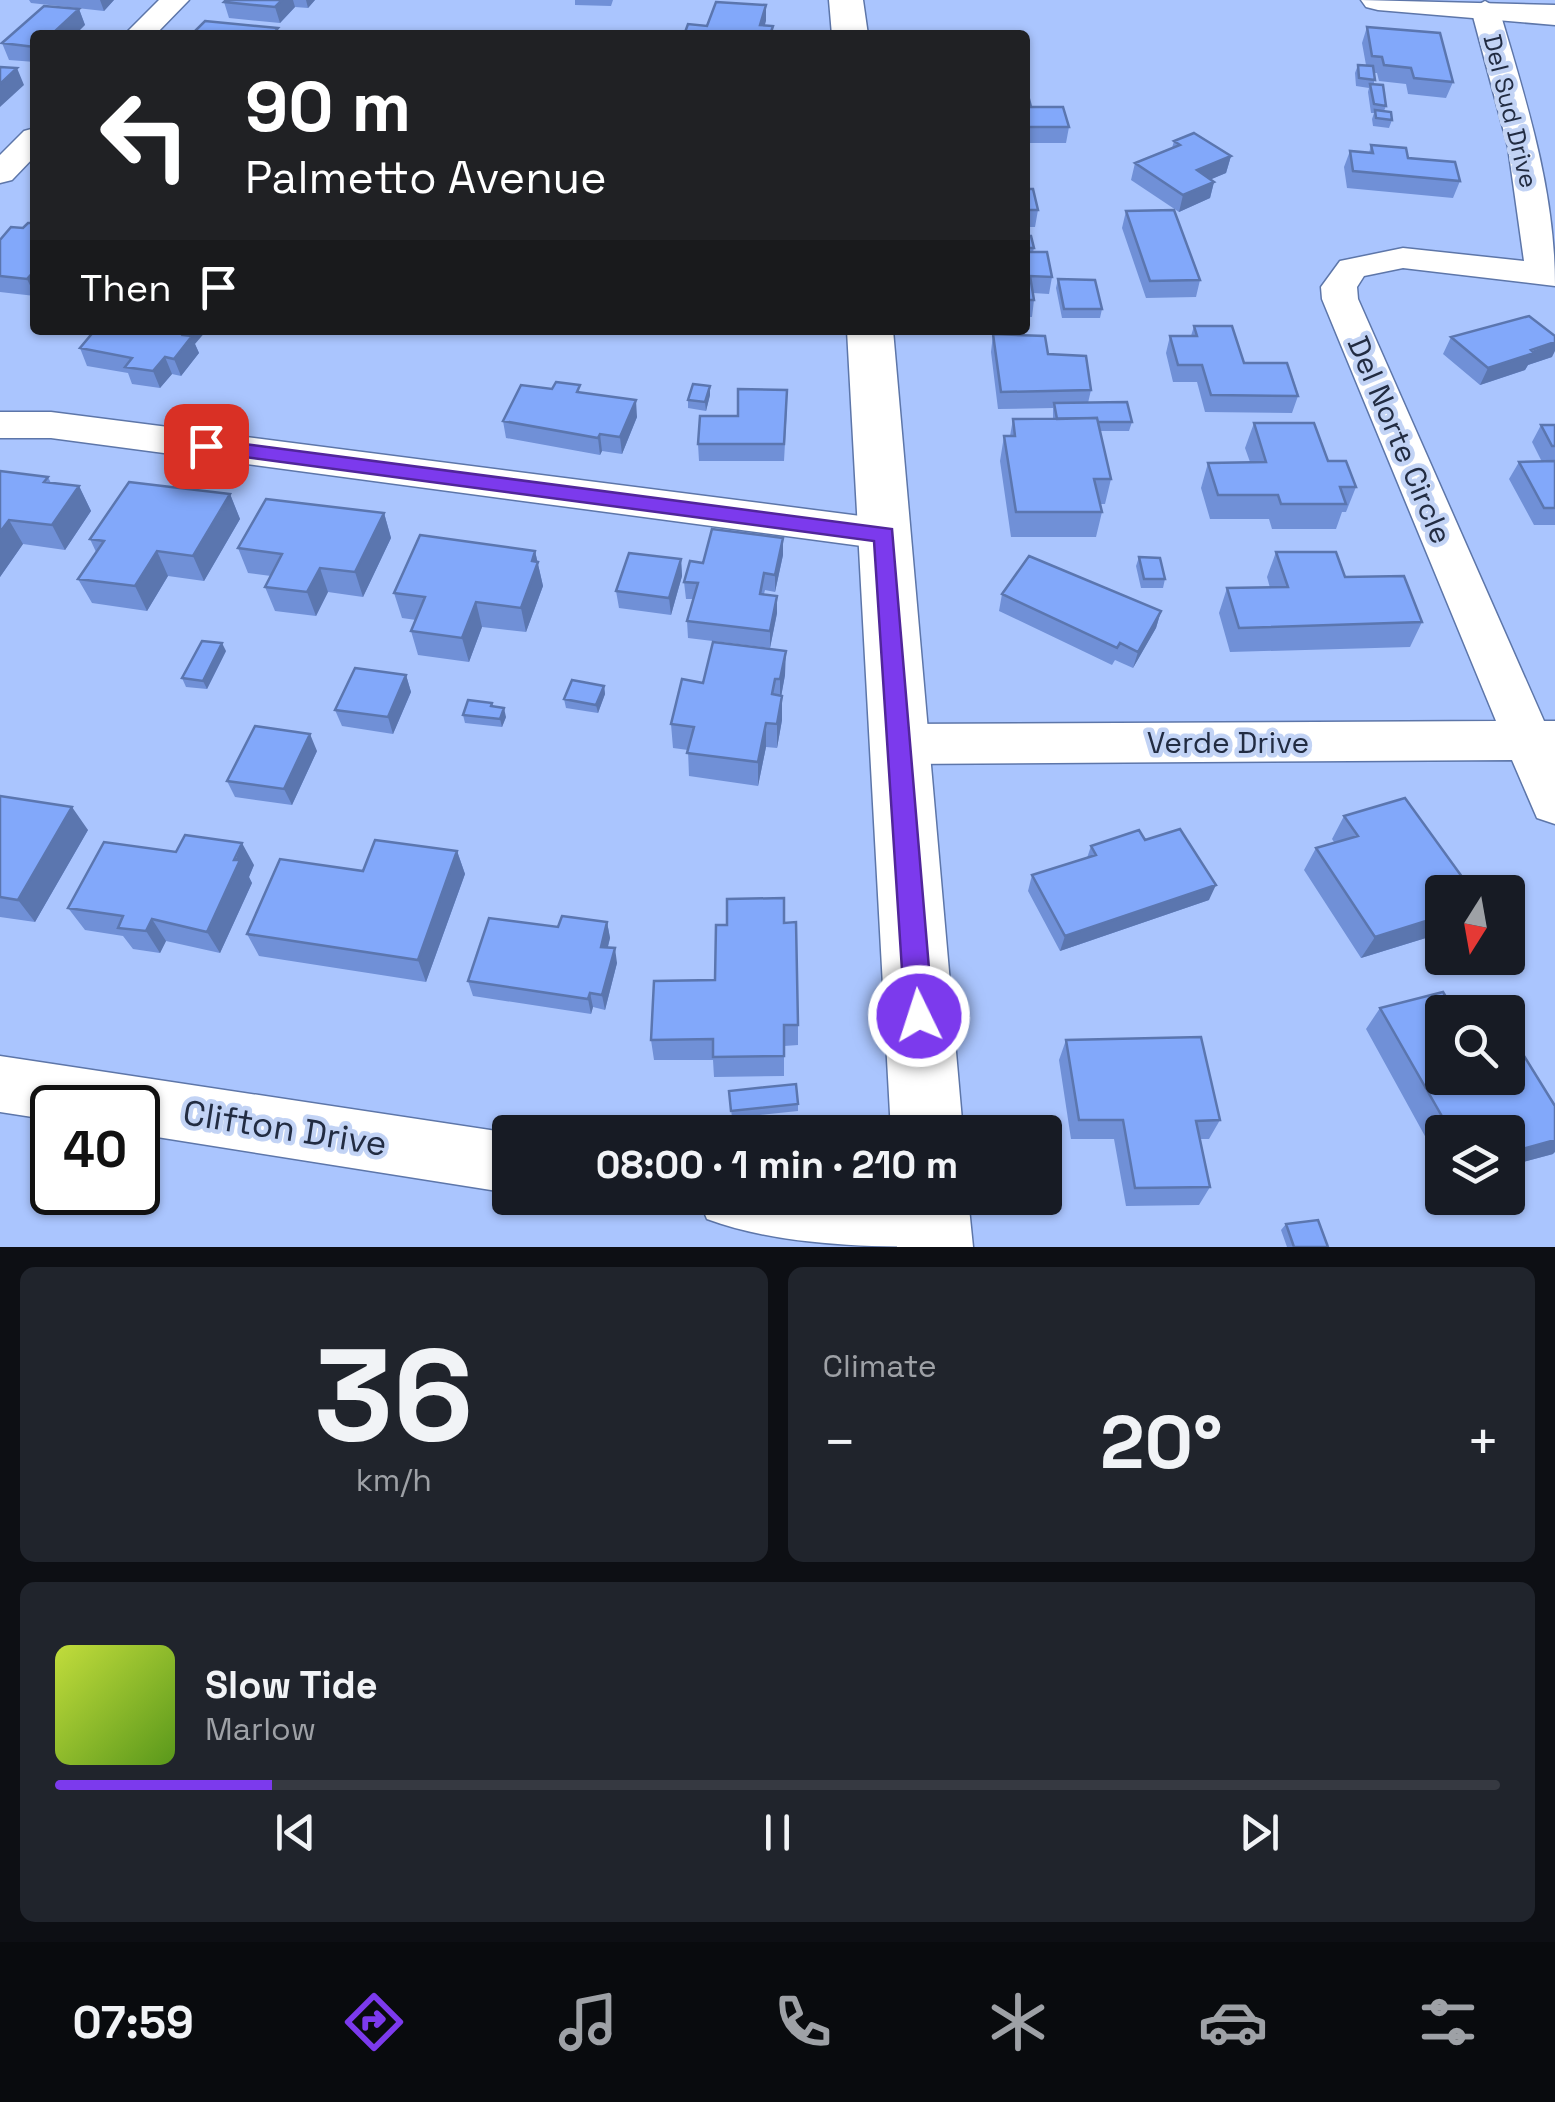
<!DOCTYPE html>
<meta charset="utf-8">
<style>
body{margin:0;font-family:"Space Grotesk",sans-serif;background:#20242c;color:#f1f3f6;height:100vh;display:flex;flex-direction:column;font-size:38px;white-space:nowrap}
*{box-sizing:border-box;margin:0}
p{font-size:32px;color:#9ea1a6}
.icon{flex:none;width:55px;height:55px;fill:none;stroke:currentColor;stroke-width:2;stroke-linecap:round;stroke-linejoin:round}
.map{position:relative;height:1247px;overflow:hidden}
.panel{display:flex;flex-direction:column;gap:20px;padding:20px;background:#0d0f14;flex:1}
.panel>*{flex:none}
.banner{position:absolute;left:30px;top:30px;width:1000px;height:305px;border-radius:10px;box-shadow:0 2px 8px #0004;background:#202124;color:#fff;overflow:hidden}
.needle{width:65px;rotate:191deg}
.controls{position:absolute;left:1425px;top:875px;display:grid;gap:20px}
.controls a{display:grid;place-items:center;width:100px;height:100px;border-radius:10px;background:#171b24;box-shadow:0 2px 8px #0004;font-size:50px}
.speed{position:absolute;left:30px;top:1085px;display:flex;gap:20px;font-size:50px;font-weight:700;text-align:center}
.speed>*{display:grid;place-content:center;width:130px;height:130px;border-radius:50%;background:#171b24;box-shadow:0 2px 8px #0004;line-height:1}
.speed .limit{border:5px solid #111;border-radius:15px;background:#fff;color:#111}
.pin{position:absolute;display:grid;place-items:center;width:85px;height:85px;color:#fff;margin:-42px;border-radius:20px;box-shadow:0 5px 15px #0006}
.me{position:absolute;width:110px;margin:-55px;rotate:356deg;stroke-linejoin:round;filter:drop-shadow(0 0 8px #0008)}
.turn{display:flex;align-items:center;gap:35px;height:210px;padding:0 50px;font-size:45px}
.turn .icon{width:130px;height:130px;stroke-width:2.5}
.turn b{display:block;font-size:70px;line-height:85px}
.then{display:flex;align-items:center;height:95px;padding:0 50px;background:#0003;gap:20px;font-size:38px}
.big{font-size:75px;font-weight:800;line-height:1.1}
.panel .widget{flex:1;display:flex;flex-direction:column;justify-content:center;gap:15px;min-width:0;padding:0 35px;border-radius:15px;background:#20242c}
.panel .dial{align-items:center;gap:0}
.dial b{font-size:130px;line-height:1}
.song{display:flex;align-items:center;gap:30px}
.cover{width:120px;height:120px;border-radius:15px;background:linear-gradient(135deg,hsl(70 70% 55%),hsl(90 70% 35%))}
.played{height:10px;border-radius:5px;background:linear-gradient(90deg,#7c3aed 15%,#363941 15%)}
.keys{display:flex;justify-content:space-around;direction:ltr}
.heat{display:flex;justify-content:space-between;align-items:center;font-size:55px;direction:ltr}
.panel .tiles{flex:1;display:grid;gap:20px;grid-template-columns:1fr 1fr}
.widget:last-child{grid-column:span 2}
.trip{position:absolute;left:492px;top:1115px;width:570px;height:100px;border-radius:10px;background:#171b24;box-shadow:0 2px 8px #0004;font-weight:800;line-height:100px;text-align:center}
.dock{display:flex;height:160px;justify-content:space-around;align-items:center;background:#090b0e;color:#9ea1a6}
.dock .icon{width:70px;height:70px}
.dock .on{color:#7c3aed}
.dock b{font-size:45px;color:#f1f3f6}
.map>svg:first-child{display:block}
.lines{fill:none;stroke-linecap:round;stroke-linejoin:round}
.street-casing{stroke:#5d76a9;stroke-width:3}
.secondary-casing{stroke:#5d76a9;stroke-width:3}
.street{fill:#fff;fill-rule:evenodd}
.secondary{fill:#fff;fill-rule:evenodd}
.wall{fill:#7090d7}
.shaded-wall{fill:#5b76af}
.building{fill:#82a8fa;stroke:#5b76af;stroke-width:2.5}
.route{fill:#7c3aed;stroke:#51269a;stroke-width:2.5}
.labels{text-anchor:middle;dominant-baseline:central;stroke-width:9;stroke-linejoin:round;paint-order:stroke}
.far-street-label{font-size:25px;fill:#222c42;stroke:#c2d3f5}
.street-label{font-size:30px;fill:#222c42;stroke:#c2d3f5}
.near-street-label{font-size:35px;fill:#222c42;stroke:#c2d3f5}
</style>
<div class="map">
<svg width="1555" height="1247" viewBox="0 0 1555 1247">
<rect width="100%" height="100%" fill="#aac5fe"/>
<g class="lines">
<defs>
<path id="street" d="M159,0H189L155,35H124Z
M1485,1L1499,9C1526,101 1555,189 1555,286L1403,268L1364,276L1357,287L1358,299L1544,721H1555V824L1537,818L1512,760L900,764L883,758L876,744L883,730L900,724L1496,721L1322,299L1321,287L1340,261L1403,248L1524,261L1508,147L1471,9Z
M35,128V156L12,180L0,183V155L24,131Z
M0,412H51L884,519L899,523L905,534L899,545L884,549L51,438H0Z
M0,1056L510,1133V1193L138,1134V1108H52V1120L0,1112Z
M698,1198H922L955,1208L964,1230L957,1247C875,1247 783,1247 707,1219Z"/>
<path id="secondary" d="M829,0H863L868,35H832Z
M1361,0L1555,5V25L1378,10L1366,7Z
M847,330H893L963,1132H891Z
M894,1198H968L973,1247H897Z"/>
</defs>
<use href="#street" class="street-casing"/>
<use href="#secondary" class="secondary-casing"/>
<use href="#street" class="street"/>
<use href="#secondary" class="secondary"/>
</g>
<path class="wall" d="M29,0H114L104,11L31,3Z
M226,0H315L308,8L295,7L280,23L229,18L224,2Z
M575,0H613L611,6L575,5Z
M79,9L85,25L35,35V62L9,60L2,43Z
M1367,27L1453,82L1446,98L1408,94L1406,84L1379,81L1377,73H1374V84L1386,106L1384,111L1392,120L1389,128L1373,126L1372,119L1374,113H1371L1368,92L1369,88L1356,86L1355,73L1358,65H1366L1362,43Z
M1025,97L1031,107L1069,127L1066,143H1026Z
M1174,141L1231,156L1226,173L1211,179L1214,182L1210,198L1179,212L1131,180L1135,163L1172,148Z
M1371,145L1408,158L1460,181L1453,198L1347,188L1344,167L1350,151L1369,153Z
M1025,189L1038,210L1035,227H1025Z
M1126,211L1200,280L1196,297L1146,298L1122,228Z
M23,228L35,296L0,292V240Z
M1025,236L1034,248L1033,252L1052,277L1049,294L1033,293L1034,300L1032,317H1025Z
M1058,279L1102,309L1100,318H1062L1056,288Z
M1194,326L1244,363L1298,396L1292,413L1205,412L1197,382H1173L1166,353L1170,336H1191Z
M993,334L1048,354L1091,390L1088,403L1132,422L1129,431H1100L1111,479L1105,504H1100L1102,512L1096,537H1011L1000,461L1004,436H1010L1013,419H1053V408L998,409L991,352Z
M1451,337L1552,357L1528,365L1525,370L1480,385L1443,354Z
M195,344L199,353L181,376L172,374L160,388L132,384L128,373L87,366L80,348Z
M581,392L637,417L622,454L602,451L600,455L506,438L503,421Z
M710,395L706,411L688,408V400Z
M787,407L784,461H699L698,444L738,416Z
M1254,423L1328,461L1356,487L1346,512H1342L1336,529H1272L1269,519H1210L1201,488L1208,463L1250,462L1245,448Z
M1541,425H1555V525H1534L1509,479L1519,462H1542L1532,442Z
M0,471L48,477L51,483L79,486L91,511L65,550L23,544L0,577Z
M230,494L240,519L204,581L168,576L147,611L92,603L78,579L96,552L90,539Z
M384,513L391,538L363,597L328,592L316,616L275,611L265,587L271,576L248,573L238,548Z
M535,551L543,586L526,632L482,627L469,662L418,655L411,631L416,620L402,618L394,593Z
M1276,552L1422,622L1410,647L1230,652L1219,613L1227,588H1270L1267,577Z
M783,555L775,592L765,590L764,594L777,613L770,648L688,638L687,621L693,599H686L684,582L703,563Z
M1139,557L1165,579L1163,588H1141L1136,566Z
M681,559L682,576L671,615L619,608L616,591Z
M1002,594L1161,611L1156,628L1133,668L1115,660L1112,665L999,611Z
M226,651L207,689L186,687L182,678Z
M406,675L411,692L393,734L342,726L335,710Z
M785,675L781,696L782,720L777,748L766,747L758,786L689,776L688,750L673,748L671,724L703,683Z
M604,686L605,694L598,713L566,708L564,699Z
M493,707L506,717L502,727L465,723L463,715Z
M317,751L292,805L235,797L227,781Z
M0,796L88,830L35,922L0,917Z
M1344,816L1442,892V933L1361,958L1304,870L1316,848L1334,842L1332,839Z
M1145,840L1209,900L1060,951L1028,891L1032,875L1087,858L1091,846Z
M457,851L465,874L426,982L259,956L247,934L363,871Z
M254,865L249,877L252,883L220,953L166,941L160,953L133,949L123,936L85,930L68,908Z
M607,922L610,938L608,947L617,963L605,1010L593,1007L591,1014L473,996L468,981L558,927Z
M784,923L798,1025V1045L784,1046V1076L714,1077L713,1060H654L651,1040L715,980Z
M1380,1008L1442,1078L1553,1154L1508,1166V1132H1442V1167L1366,1029Z
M1066,1040L1220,1120L1209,1139H1200L1210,1187L1199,1205L1126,1206L1114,1139H1071L1059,1060Z
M729,1091L798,1104V1111L732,1118Z
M1286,1224L1328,1247H1287L1281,1230Z"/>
<path class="shaded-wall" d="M100,0H114L104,11Z
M282,0H293L295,7L280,23L275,7Z
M306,0H315L308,8Z
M766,5V21L762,35L760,25Z
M79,9L85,25L75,35H51Z
M17,68L24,85L0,107V84Z
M1231,156L1226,173L1193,187L1197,170Z
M1214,182L1210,198L1179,212L1183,195Z
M35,270V296L27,279Z
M187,330H207L195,344L199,353L181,376L174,359L183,335Z
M1555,342V351L1552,357L1528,365L1525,370L1480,385L1488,368Z
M165,357L172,374L160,388L153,371Z
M710,386V395L706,411L705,402Z
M636,400L637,417L622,454L620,437Z
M600,434L602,451L600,455L598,438Z
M79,486L91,511L65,550L52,525Z
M230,494L240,519L204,581L193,556Z
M384,513L391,538L363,597L355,572Z
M9,520L23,544L0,577V532Z
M783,538V555L775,592V575Z
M157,551L168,576L147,611L135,586Z
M535,551L543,586L526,632L521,608Z
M681,559L682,576L671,615L669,598Z
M320,568L328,592L316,616L307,592Z
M777,596V613L770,648V631Z
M476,602L482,627L469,662L462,638Z
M1161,611L1156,628L1133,668L1138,652Z
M222,643L226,651L207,689L203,681Z
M786,651L785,675L780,703V679Z
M406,675L411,692L393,734L388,717Z
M604,686L605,694L598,713L596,705Z
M782,696V720L777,748V724Z
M504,708L506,717L502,727L500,719Z
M766,723V747L758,786V762Z
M310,734L317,751L292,805L284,789Z
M72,807L88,830L35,922L18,900Z
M242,843L254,865L249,877L252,883L220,953L207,932Z
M457,851L465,874L426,982L418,960Z
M1216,885L1209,900L1060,951L1065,936Z
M1442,916V933L1361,958L1375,937Z
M152,919L166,941L160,953L146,931Z
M607,922L610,938L604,961L601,947Z
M615,948L617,963L605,1010L602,995Z
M590,993L593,1007L591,1014L588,999Z
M1555,1140V1152L1553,1154L1508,1166V1153Z"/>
<path class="building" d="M226,0H282L275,7L224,2Z
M716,2L766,5L760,25L773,26L770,35H684L688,24L707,26Z
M44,6L79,9L51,35H35V47L2,43Z
M205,21L278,28L272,35H191Z
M1367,27L1440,33L1453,82L1414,78L1411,68L1384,65L1382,57L1372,56Z
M1358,65L1373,66L1375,80L1359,78Z
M0,67L17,68L0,84Z
M1370,84L1383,85L1386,106L1374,104Z
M1025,97L1029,99L1031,107H1063L1069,127H1028L1025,114Z
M1375,110L1391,112L1392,120L1376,118Z
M1194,133L1231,156L1197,170L1214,182L1183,195L1135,163L1180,145L1174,141Z
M1371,145L1406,148L1408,158L1455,162L1460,181L1353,171L1350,151L1373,153Z
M1025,189H1033L1038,210H1025Z
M1174,210L1200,280L1150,281L1126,211Z
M28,223H35V270L27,279L0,276V240L11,227L23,228Z
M1025,236H1031L1034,248H1025Z
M1025,252H1047L1052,277L1030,276L1034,300H1025Z
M1058,279L1095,280L1102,309H1064Z
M1529,316L1555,336V342L1531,350L1534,353L1488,368L1451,337Z
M1194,326H1232L1244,363H1287L1298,396L1211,395L1202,365H1178L1170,336H1197Z
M95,330H187L183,335L192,336L174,359L165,357L153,371L125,367L132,358L80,348Z
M993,334L1045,336L1048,354L1086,356L1091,390L1001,392Z
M556,382L580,385L577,392L636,400L620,437L600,434L598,438L503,421L521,385L552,389Z
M693,384L710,386L705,402L688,400Z
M738,389L787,390L784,444H698L700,416H738Z
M1127,402L1132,422H1098L1097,418L1057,419L1054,403Z
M1097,418L1111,479H1094L1102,512H1016L1004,436H1015L1013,419Z
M1254,423H1314L1328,461H1346L1356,487H1340L1346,504H1281L1278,495H1218L1208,463L1266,462Z
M1541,425H1555V446H1552Z
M1555,461V508H1544L1519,462Z
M0,471L48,477L44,482L79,486L52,525L9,520L0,532Z
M129,482L230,494L193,556L157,551L135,586L78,579L104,541L90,539Z
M266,499L384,513L355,572L320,568L307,592L265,587L282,554L238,548Z
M712,529L783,538L775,575L764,573L760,594L777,596L770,631L687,621L698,583L684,582L690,561L703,563Z
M420,535L535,551L532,561L538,562L521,608L476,602L462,638L411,631L425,597L394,593Z
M1276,552H1336L1345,577L1404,576L1422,622L1239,628L1227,588L1288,587Z
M629,553L681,559L669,598L616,591Z
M1029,556L1161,611L1138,652L1120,643L1117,648L1002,594Z
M1139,557L1160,558L1165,579H1144Z
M202,641L222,643L203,681L182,678Z
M713,642L786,651L780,679H775L772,694L782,696L777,724L766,723L758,762L687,753L694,727L671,724L682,679L703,683Z
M355,668L406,675L388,717L335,710Z
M572,680L604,686L596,705L564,699Z
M468,700L492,703L491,706L504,708L500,719L463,715Z
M255,726L310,734L284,789L227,781Z
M0,796L72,807L18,900L0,897Z
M1405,798L1473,892H1442V916L1375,937L1316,848L1358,836L1344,816Z
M1180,829L1216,885L1065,936L1032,875L1096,855L1091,846L1139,830L1145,840Z
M185,835L242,843L234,860H240L207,932L152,919L146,931L118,928L123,916L68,908L104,842L176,852Z
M375,840L457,851L418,960L247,934L280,859L363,871Z
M784,898V923L796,922L798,1025H784V1056L713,1057V1039L651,1040L654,981L715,980L716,925H727V899Z
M562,916L607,922L601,947L615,948L602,995L590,993L588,999L468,981L489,918L558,927Z
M1443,992L1455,1012H1442V1078H1508V1054L1521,1051L1555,1106V1140L1508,1153V1132H1451L1380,1008Z
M1201,1037L1220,1120L1196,1121L1210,1187L1135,1188L1123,1120H1079L1066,1040Z
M796,1084L798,1104L731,1111L729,1091Z
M1318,1220L1328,1247H1294L1286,1224Z"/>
<path class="route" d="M206,439L892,529L933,1016L929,1025L919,1029L909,1025L905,1016L874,541L199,451V441Z"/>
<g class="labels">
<g class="far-street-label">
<text transform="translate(1511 111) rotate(76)">Del Sud Drive</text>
</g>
<g class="street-label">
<text transform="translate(1400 440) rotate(67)">Del Norte Circle</text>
<text x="1228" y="742">Verde Drive</text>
</g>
<g class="near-street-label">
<text transform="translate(285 1128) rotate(9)">Clifton Drive</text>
</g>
</g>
</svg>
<div class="controls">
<a><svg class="needle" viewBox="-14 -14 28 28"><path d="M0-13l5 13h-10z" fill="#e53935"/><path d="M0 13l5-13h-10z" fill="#9ea1a6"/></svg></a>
<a><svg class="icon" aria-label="search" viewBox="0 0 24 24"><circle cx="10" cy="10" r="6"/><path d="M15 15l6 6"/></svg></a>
<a><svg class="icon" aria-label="layers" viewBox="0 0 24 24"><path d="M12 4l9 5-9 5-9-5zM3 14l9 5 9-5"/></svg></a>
</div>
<div class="speed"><div class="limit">40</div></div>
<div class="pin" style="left:206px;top:446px;background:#d93025"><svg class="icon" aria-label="arrive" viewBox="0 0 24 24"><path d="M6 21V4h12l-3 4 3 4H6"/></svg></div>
<svg class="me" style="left:919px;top:1016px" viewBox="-20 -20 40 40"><circle r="17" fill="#7c3aed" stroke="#fff" stroke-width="3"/><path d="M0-11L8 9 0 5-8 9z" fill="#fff"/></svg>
<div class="trip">08:00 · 1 min · 210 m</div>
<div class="banner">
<div class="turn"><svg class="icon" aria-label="left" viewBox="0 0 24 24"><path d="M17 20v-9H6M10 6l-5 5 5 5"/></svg><div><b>90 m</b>Palmetto Avenue</div></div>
<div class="then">Then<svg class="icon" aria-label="arrive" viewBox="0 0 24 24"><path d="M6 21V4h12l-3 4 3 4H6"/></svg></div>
</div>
</div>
<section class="panel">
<div class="tiles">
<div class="widget dial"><b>36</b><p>km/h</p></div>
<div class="widget"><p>Climate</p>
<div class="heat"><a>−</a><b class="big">20°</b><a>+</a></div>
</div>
<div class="widget">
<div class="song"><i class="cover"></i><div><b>Slow Tide</b><p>Marlow</p></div></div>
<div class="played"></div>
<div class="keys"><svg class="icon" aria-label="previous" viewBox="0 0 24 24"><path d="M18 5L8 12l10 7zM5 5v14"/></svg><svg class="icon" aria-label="pause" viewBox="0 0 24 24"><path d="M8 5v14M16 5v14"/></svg><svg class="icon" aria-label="next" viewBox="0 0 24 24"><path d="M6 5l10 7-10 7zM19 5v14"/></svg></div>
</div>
</div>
</section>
<nav class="dock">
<b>07:59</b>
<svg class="icon on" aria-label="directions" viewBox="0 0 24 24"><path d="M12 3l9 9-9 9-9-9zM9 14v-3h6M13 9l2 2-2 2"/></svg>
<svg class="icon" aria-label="music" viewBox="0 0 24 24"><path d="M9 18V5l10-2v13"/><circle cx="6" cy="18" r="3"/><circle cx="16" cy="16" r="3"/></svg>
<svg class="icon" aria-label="phone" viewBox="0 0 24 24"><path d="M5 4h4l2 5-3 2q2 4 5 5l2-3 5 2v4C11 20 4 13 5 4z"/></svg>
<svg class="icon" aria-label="climate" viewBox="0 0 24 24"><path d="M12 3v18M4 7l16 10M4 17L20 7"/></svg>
<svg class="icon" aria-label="car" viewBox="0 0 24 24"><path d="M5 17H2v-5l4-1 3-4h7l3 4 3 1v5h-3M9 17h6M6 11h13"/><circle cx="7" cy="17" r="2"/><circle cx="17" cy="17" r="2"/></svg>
<svg class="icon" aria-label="filters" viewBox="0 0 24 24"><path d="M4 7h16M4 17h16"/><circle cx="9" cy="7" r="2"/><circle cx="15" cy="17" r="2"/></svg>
</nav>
